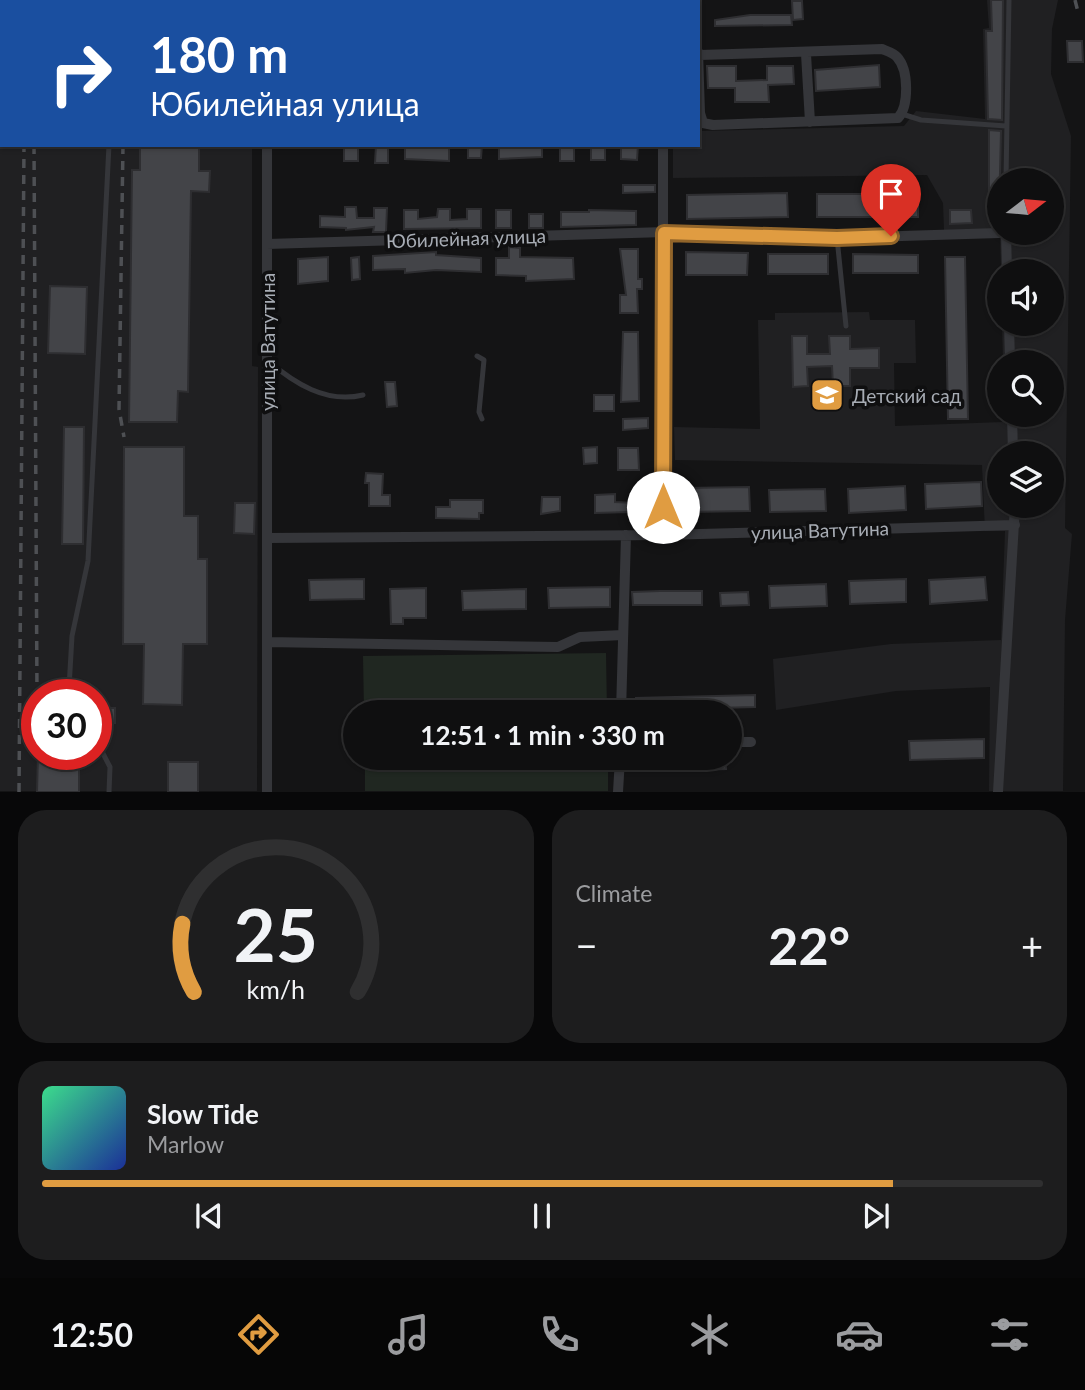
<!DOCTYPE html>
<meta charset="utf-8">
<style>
body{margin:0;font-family:Lato,sans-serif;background:#1d1d1e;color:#f1f3f6;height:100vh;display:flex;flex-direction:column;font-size:26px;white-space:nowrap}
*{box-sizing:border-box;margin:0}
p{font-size:23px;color:#9b9c9f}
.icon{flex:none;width:38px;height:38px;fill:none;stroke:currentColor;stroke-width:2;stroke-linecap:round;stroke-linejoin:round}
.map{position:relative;height:792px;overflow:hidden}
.sheet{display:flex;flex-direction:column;gap:18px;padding:18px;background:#080809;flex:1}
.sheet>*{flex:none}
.hud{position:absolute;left:0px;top:0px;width:700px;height:147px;box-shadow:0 2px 5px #0004,0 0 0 2px #2f2f30;background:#1a4fa0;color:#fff;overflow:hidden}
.needle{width:46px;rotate:74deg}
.buttons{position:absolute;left:987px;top:168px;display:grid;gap:14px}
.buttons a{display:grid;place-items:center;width:77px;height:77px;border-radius:50%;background:#0f0f10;box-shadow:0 2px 5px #0004,0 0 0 2px #2f2f30;font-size:35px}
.speed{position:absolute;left:21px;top:679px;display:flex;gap:14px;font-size:35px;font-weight:700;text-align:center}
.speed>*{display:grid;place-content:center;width:91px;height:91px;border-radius:50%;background:#0f0f10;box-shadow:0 2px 5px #0004,0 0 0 2px #2f2f30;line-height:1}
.speed .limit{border:10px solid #d22;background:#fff;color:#111}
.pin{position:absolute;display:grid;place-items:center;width:60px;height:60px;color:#fff;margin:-72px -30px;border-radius:50% 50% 50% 0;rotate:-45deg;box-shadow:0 0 7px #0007}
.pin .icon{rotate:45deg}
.me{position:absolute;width:77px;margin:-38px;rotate:0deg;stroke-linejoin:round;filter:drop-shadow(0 0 5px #0008)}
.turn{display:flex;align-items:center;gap:24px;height:147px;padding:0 35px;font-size:32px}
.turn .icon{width:91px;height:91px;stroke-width:2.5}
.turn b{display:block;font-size:49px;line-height:60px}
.big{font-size:52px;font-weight:700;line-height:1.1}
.sheet .card{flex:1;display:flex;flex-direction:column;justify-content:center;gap:10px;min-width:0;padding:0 24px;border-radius:28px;background:#1d1d1e}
.sheet .dial{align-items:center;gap:0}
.dial svg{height:182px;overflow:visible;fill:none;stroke:#2f2f30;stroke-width:7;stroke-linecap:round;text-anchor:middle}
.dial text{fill:#f1f3f6;stroke:none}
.song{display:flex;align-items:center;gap:21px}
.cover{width:84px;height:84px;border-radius:10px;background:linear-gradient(135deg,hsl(150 70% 55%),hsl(230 70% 35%))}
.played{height:7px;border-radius:4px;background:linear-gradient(90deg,#e09c41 85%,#2f2f30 85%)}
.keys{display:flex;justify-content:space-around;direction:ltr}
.heat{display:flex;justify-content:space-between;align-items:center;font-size:38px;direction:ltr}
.sheet .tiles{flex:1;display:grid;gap:18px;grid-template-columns:1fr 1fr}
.card:last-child{grid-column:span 2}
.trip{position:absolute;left:343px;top:700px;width:399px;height:70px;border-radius:35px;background:#0f0f10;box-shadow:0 2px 5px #0004,0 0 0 2px #2f2f30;font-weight:700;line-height:70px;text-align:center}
.dock{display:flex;height:112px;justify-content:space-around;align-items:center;background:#060606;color:#9b9c9f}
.dock .icon{width:49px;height:49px}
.dock .selected{color:#e09c41}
.dock b{font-size:32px;color:#f1f3f6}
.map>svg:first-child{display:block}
.built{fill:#202022;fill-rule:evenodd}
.green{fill:#202721}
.building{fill:#434448;stroke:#2e2e31;stroke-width:2}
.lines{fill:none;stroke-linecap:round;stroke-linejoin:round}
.service{stroke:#35363a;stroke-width:5}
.minor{stroke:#35363a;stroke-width:10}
.rail{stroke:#4e5054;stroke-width:3.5;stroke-dasharray:9 7;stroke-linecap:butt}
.route-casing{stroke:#92652a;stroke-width:18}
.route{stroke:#e09c41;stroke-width:12}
.labels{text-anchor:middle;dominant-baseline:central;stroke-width:7;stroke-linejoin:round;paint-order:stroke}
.street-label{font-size:19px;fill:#a7acb4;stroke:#0f0f10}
.poi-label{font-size:19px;fill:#a7acb4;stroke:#0f0f10;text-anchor:start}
</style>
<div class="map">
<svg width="1085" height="792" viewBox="0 0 1085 792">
<rect width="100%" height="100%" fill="#141415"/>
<path class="built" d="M0,0H252L2,2V145H252V366L258,367L257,791H0ZM37,695H96V754H37Z
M987,0H1058L1052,29L1051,74L1071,136L1065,528L1072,534L1065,620L1063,791H989L990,687L896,691L776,710L773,659L891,644L1001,640L1005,531H985L982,465L675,460L674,427L760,429L758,320H775V313L869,312L870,320H915L916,363H894L895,426L1003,422L1004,415H1052V362H1003L1002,324H1052V271H1001L1000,233H1052V180H999V230H944L943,203L927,175L673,178V145H698V131L904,126L916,111L985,119L983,29L989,28ZM999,453H1052V506H999Z"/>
<path class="green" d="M606,653L607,712H364L363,656Z
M365,758H608V791H365Z"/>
<path class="building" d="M991,0H1003L1002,120L988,119L986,31H992Z
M792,1H802L803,19L793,20Z
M750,15H791L792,25L715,26V20Z
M1067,41H1082L1083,62H1068Z
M879,65L880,87L816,91L815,70Z
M707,66H736V81L767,80V66H793L794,84L768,85L769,102H735V88H708Z
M989,130L1001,131L999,214H989Z
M140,145H199V171H210L209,192L191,191L188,392L178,391L177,422H129L132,170H140Z
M344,145H358V161H344Z
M376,145H388V163H375Z
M405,145H449V161L405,159Z
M468,145H482L481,158H468Z
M499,145H542V157L499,159Z
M560,145H574V161H560Z
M591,145H605V160H591Z
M621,145H638L637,160L621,159Z
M623,185H655V192L623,193Z
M787,193L788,217L687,219V195Z
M817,194H918V217H817Z
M345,207H356L357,218H374V208H387L386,232H373L374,227L346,230V228L320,227V216L345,217Z
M438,209H450V220L467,219V209H481V228L404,229V210H418V219L437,217Z
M496,210H511V228H496Z
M589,210L636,211V225L561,227V212H589Z
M950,210H971L972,223L950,224Z
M529,214H543V228H529Z
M509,247L520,248V257L573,258L574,279L526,281V276L496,275V258H509Z
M620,249H638V279H642V289H637L638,313H620V295H626Z
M436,252V255L481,258V272L436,270L405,273V269L373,270V256Z
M686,252L748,253L747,275H686Z
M768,254H828V274H768Z
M853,254L918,255V273H853Z
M328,257V281L298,284V259Z
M359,257L360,279L352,280L351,258Z
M945,257H965L968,419H948Z
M50,286L87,287L85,354L48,353Z
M623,332H638L639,401L621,402Z
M792,336H807V354H830L829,336H850V349L879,348V368H850V386H833L832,366L807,367L808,386L793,387Z
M385,382H395L397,406L387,407Z
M594,395H614V411H594Z
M648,418V428L623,430V419Z
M64,427H84L83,544H62Z
M124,447H184V516H198V559H207V644H183L182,705L143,704L144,644H123Z
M597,447V463L584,464L583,448Z
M618,448H638L639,470H618Z
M366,473L383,474L382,495H390V506H369V483H365Z
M981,482L982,506L926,509L925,484Z
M905,486L906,510L849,513L848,489Z
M749,487L750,511L685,512V488Z
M825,489L826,511L770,512L769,490Z
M635,490H649L648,507L641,506V517H630V512L595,513V495L615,494V502L635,503Z
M542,497H560V511L541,514Z
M450,500H483V513H479V519L436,518V507H450Z
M235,503H255L254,534L234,533Z
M985,577L987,600L930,604L929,580Z
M364,579V599L310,600L309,580Z
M906,579V602L850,604L849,581Z
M826,584L827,606L770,608L769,586Z
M610,587V607L549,608L548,588Z
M426,588V618H403V624H391L390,589Z
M526,589V609L463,610L462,591Z
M660,591H702V605H633L632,592Z
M748,592L749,605L721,606L720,593Z
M755,695V707L636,710V698Z
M96,708H115V723H96Z
M984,739V758L910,760L909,741Z
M38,754H79V792H37Z
M644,758H665V766L644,767Z
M725,758L726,769L701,770L700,759Z
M168,762H198V792H168Z"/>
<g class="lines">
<path class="service" d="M108,0V2
M902,114L921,120L1006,126
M1006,180L1009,0
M837,238L846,326
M477,356L484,360L479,412L482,419
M267,360C294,383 326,404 363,395
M73,695L69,688L72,636L88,561L109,145
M96,740L110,767L109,792"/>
<path class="minor" d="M314,0V2
M272,2V0
M663,2V0
M691,2L692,0
M698,52L700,113L703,123L713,125L898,118C909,106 909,70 897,57C894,53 887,51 882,49L700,55
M806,54L810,122
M1006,233L1007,271
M267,244L665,232L837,238L999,233
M1009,324L1010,362
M1012,415L1013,453
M663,535V145
M268,538L663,535L1015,525
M268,642L558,647L580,637L623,635
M621,712L626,535
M730,742H751
M267,792V145
M618,792L620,758
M998,792L1015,506"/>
<path class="rail" d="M123,0V2
M1075,0L1078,12
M26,2V0
M34,145L37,695
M123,145L119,409L124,437
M19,792L24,145"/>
</g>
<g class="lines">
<defs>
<path id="route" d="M663,507L664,233L837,238L891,236"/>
</defs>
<use href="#route" class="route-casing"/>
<use href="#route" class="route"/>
</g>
<defs>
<symbol id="school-square" viewBox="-11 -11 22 22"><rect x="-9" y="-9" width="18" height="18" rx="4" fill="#e09c41" stroke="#0f0f10"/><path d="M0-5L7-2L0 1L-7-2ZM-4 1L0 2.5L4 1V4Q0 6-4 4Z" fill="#fff"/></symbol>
</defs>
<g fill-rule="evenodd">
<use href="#school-square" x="808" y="376" width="38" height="38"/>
</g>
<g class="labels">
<g class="street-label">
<text transform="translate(466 238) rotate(-2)">Юбилейная улица</text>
<text transform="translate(267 342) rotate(-90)">улица Ватутина</text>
<text transform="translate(820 530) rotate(-2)">улица Ватутина</text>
</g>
<g class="poi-label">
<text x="852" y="395">Детский сад</text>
</g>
</g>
</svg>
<div class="buttons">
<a><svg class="needle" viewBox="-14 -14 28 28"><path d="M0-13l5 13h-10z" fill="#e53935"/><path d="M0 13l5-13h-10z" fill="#9b9c9f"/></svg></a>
<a><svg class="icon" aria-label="sound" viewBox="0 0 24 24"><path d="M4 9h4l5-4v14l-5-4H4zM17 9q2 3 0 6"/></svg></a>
<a><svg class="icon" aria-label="search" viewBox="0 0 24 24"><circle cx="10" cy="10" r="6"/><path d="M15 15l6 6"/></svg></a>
<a><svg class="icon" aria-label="layers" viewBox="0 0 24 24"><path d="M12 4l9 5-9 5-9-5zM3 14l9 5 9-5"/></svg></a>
</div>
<div class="speed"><div class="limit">30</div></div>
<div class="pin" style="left:891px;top:236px;background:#d93025"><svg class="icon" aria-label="arrive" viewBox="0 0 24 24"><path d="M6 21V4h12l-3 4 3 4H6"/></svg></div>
<svg class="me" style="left:663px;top:507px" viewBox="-20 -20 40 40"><circle r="19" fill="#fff"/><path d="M0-13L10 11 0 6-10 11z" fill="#e09c41"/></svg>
<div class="trip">12:51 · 1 min · 330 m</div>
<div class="hud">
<div class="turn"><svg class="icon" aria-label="right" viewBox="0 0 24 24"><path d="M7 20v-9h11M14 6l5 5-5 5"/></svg><div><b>180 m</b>Юбилейная улица</div></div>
</div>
</div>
<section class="sheet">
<div class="tiles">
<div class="card dial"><svg viewBox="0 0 100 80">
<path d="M14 69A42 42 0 1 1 86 69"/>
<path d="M14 69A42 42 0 0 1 9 39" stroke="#e09c41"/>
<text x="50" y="56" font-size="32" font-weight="700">25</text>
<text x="50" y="72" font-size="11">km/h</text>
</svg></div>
<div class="card"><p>Climate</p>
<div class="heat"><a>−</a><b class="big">22°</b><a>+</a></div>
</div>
<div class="card">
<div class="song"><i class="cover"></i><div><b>Slow Tide</b><p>Marlow</p></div></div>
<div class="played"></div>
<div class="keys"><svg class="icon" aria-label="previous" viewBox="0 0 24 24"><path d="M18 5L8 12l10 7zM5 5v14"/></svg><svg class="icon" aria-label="pause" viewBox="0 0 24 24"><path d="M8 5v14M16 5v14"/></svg><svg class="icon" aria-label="next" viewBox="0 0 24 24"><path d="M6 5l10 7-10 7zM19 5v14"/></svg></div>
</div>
</div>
</section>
<nav class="dock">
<b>12:50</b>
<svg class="icon selected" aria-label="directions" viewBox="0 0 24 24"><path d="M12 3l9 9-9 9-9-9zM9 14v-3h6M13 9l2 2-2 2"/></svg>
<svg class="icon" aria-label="music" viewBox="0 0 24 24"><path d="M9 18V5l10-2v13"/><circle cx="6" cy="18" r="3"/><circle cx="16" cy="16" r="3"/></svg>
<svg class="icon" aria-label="phone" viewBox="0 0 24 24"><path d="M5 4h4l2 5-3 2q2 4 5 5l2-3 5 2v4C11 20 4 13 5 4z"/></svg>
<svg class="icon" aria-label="climate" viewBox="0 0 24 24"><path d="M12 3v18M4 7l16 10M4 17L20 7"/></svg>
<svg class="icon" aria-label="car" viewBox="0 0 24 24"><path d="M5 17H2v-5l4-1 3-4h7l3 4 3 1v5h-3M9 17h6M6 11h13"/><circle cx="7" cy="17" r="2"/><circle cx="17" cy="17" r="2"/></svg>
<svg class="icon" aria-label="filters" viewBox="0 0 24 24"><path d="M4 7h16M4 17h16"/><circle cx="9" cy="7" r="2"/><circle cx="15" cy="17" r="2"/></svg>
</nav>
